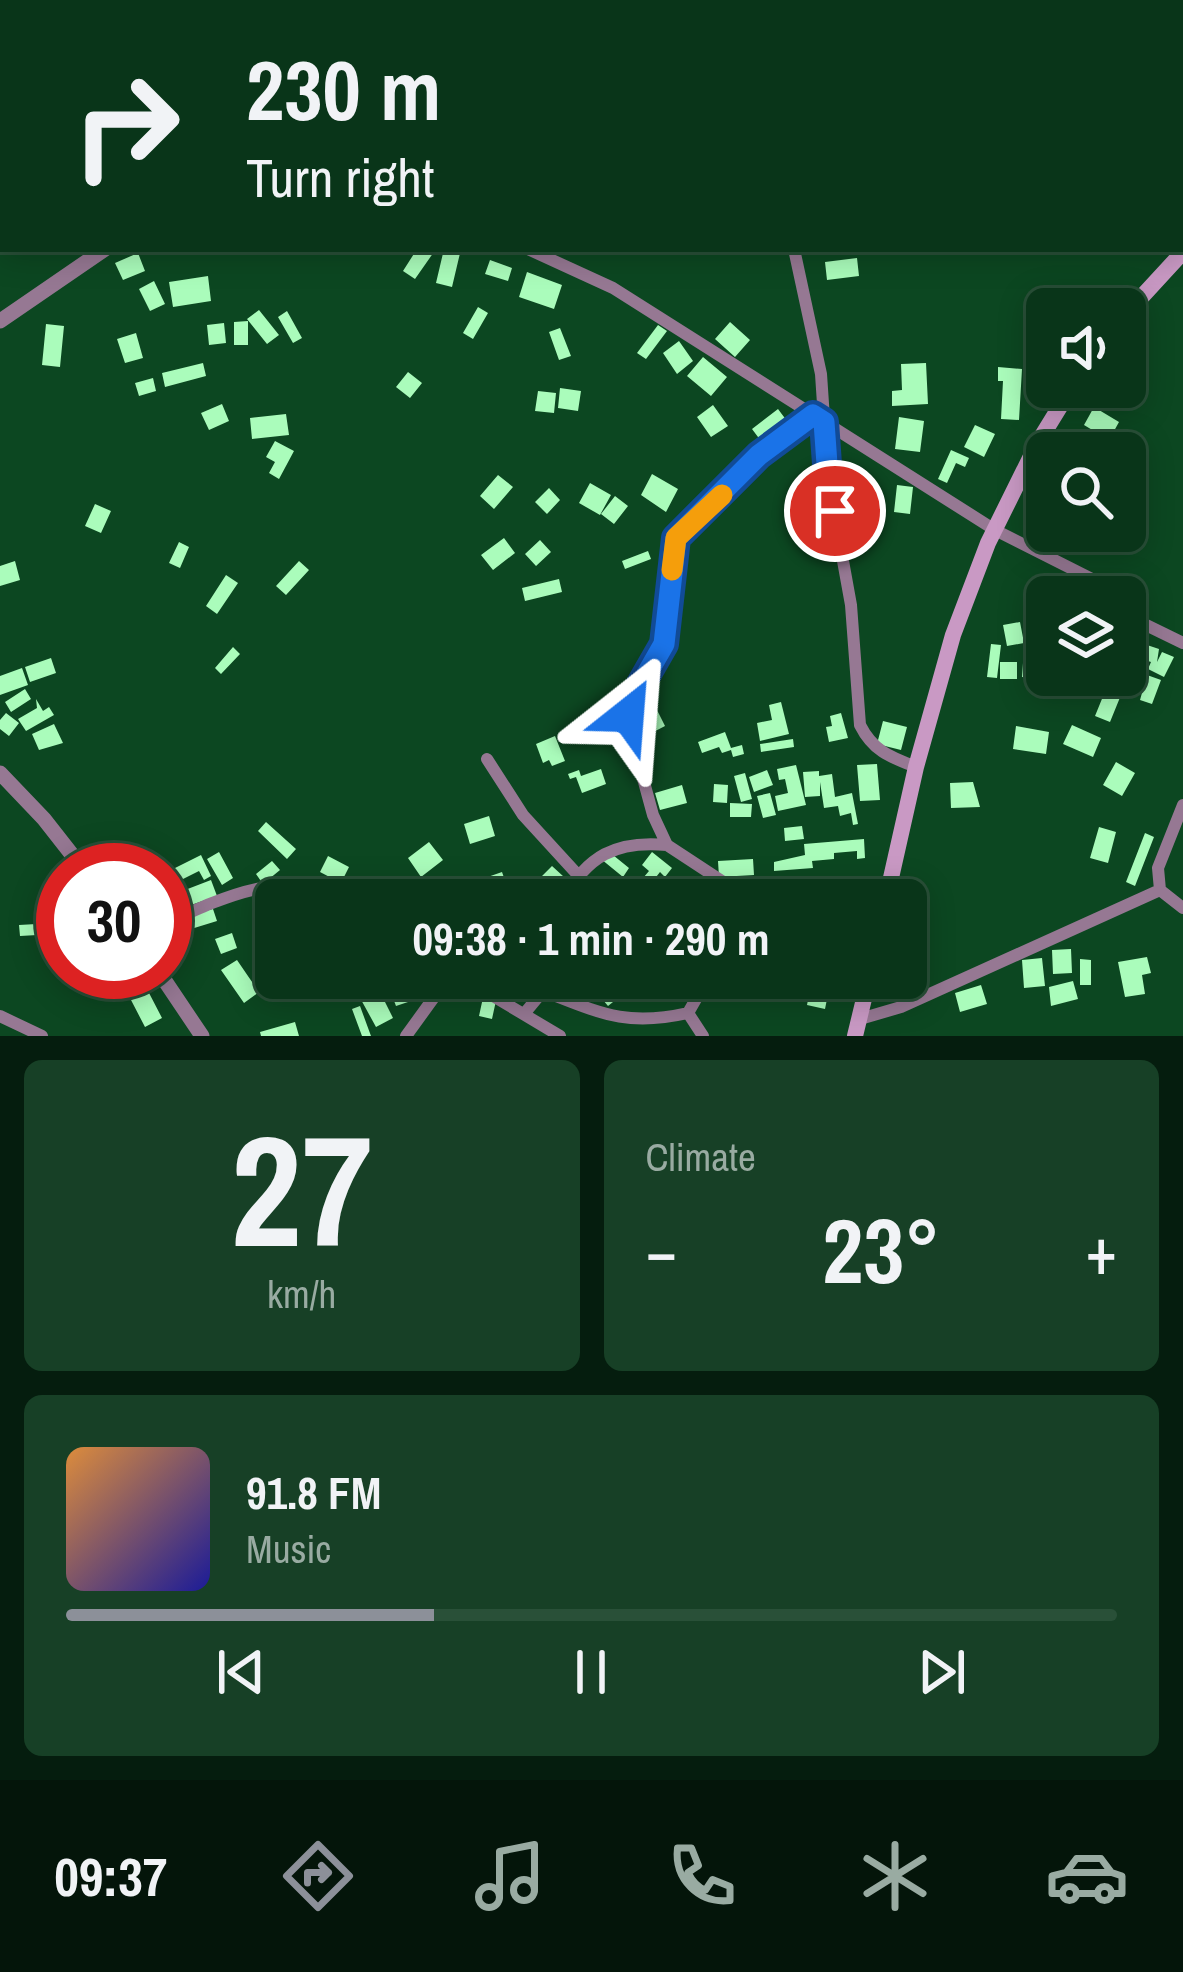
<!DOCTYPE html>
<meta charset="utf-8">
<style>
body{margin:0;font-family:"Archivo Narrow",sans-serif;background:#174026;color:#f1f3f6;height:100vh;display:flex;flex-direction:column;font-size:45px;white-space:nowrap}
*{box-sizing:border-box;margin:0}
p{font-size:39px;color:#99aba2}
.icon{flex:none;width:66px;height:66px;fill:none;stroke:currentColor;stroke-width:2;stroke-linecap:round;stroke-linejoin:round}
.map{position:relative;height:1036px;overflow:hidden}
.drawer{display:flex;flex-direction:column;gap:24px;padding:24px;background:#051d0e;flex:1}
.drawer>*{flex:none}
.top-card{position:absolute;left:0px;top:0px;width:1185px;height:252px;box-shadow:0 6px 30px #0003,0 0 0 3px #295038;background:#093519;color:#f1f3f6;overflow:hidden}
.fabs{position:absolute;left:1026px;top:288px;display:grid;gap:24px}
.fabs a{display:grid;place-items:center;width:120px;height:120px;border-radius:18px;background:#093519;box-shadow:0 6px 30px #0003,0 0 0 3px #295038;font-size:60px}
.speed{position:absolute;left:36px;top:843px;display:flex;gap:24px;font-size:60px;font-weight:700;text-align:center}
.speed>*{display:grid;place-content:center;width:156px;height:156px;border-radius:50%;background:#093519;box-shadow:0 6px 30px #0003,0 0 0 3px #295038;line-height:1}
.speed .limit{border:18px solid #d22;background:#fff;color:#111}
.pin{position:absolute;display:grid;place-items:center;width:102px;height:102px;color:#fff;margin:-51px;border:6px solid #fff;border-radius:50%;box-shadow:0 3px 12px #0007}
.me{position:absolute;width:132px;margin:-66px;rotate:28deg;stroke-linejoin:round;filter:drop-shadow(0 0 9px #0008)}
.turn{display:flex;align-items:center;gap:42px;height:252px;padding:0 48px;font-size:54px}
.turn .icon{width:156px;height:156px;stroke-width:2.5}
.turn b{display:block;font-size:84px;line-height:102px}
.big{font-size:90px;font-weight:700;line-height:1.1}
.drawer .widget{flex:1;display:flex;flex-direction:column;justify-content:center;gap:18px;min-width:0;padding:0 42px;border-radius:18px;background:#174026}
.drawer .dial{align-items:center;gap:0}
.dial b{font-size:156px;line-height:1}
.song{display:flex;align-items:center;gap:36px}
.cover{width:144px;height:144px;border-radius:18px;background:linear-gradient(135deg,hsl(30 70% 55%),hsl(240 70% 35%))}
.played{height:12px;border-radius:6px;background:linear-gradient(90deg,#8c9099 35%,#295038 35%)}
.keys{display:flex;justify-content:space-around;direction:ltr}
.heat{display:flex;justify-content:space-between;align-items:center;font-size:66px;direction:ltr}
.drawer .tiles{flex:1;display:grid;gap:24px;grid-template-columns:1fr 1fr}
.widget:last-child{grid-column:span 2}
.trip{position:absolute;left:255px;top:879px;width:672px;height:120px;border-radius:18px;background:#093519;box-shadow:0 6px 30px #0003,0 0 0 3px #295038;font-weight:700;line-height:120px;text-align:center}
.dock{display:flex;height:192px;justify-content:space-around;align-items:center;background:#04150a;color:#99aba2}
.dock .icon{width:84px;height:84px}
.dock .selected{color:#8c9099}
.dock b{font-size:54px;color:#f1f3f6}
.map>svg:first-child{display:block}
.building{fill:#aafcbb}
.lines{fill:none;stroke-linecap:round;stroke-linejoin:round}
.minor{stroke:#967893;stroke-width:12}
.tertiary{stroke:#967893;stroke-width:15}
.secondary{stroke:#c999c4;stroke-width:16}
.route-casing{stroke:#114b97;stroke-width:30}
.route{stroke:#1a73e8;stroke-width:21}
.slow{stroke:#f59e0b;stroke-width:21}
</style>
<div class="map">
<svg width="1183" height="1036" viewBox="0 0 1183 1036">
<rect width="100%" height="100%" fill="#0c4721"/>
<path class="building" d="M417,249H436L415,279L403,271Z
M444,249H461L452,287L436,283Z
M138,253L145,271L123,280L115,263Z
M857,258L859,276L827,280L825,262Z
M490,260L512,268L508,281L485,274Z
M527,272L562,285L554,309L519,297Z
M208,276L211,301L173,307L169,282Z
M154,281L165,304L150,311L139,289Z
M478,307L488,313L473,339L463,333Z
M259,310L279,335L267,344L247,319Z
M287,311L302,338L293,343L278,317Z
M248,321V345H234V322Z
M730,322L750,340L735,357L715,339Z
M224,323L226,343L209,345L207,325Z
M46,324L64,326L60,367L42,365Z
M658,325L667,331L646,359L637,353Z
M560,328L571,356L559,360L549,332Z
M136,333L143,358L125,363L117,339Z
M679,341L693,361L677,374L663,353Z
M703,357L727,377L711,396L687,376Z
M203,363L206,376L165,387L162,373Z
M926,363L928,404L892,406V391L902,390L901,364Z
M998,367L1022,369L1019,420L1001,419L1003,381H998Z
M408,372L422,383L410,398L396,387Z
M153,378L156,391L139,396L135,383Z
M560,388L581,391L578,411L558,408Z
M538,391L556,393L554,413L535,411Z
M222,404L229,421L209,430L201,413Z
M713,405L728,426L711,437L697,417Z
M1094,407L1119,422L1109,440L1084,425Z
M778,409L787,421L761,441L752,429Z
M286,414L289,435L252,439L250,418Z
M899,417L924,421L920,452L895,449Z
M975,425L995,434L984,457L964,447Z
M275,441L294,451L279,479L269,473L275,462L266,457Z
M951,450L969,458L965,467L956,463L947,483L938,479Z
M652,474L678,489L666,512L641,495Z
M498,475L513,487L494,509L480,496Z
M590,483L611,495L600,515L579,503Z
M897,485L913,487L910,514L894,512Z
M549,488L560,500L547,514L535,502Z
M818,495L823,508L801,515L796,502Z
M615,496L628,506L614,524L601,514Z
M95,504L111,511L101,533L85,526Z
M504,538L515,553L493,570L481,555Z
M540,540L551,552L536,566L525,554Z
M179,542L189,547L180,568L169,563Z
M648,551L651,559L625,569L622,561Z
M15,561L20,580L0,586V566Z
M299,561L309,570L286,595L276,586Z
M226,575L238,583L217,614L206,606Z
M559,579L562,592L525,601L522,588Z
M1020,622L1024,643L1007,646L1003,625Z
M991,644L1001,645L997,678L987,677Z
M1028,644L1044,645L1043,661L1026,660Z
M1147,645L1159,649L1157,662L1162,652L1174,657L1164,677L1148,669L1151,662L1142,659Z
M233,647L240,654L221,674L215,668Z
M51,658L56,673L30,682L25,667Z
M1000,662H1017V679H1000Z
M1023,663L1040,665L1039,679L1022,677Z
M22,668L28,685L0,695V676Z
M1147,675L1161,680L1152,704L1140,700Z
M25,689L31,699L11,712L5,702Z
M1106,689L1121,695L1110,722L1095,716Z
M36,699L43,711L49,707L54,715L26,731L18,719L37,708Z
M781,702L789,734L760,741L757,723L772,720L769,705Z
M657,710L665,726L642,738L634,722Z
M6,713L19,723L9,736L0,729V720Z
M841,713L848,738L829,742L826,727L832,726L830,716Z
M883,721L907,727L901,750L877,744Z
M54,724L63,743L39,750L32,734Z
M1072,725L1101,738L1093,757L1063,744Z
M1016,726L1049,732L1046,754L1013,749Z
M725,732L731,748L742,745L744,754L733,757L731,750L722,753L719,747L702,753L698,742Z
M555,736L565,761L552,766L549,760L543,763L536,744Z
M793,739L794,747L761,752L760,744Z
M1116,762L1135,773L1122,796L1103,785Z
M877,764L880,800L860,801L857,765Z
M796,765L806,805L778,811L775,796L788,793L785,779L779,780L777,769Z
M601,769L606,784L582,793L576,777L570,779L568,774L579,770L581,776Z
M767,770L773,785L754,792L749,777Z
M819,771V776L832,774L835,797L852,793L858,824L853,825L851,813L840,816L838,806L824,808L820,782V796L805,797L803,772Z
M745,773L752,799L741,802L734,776Z
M973,782L980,807L951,808L950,783Z
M714,784L728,785L727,803L713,802Z
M682,785L687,803L660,810L655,793Z
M770,793L776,815L763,818L757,796Z
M730,803L752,804L751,817H730Z
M489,816L495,836L470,844L464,824Z
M266,822L296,849L287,859L258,831Z
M802,826L804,839L785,841L784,828Z
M1099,827L1116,832L1108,863L1090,858Z
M1145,833L1154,837L1135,886L1126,882Z
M864,839L865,858L857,859V851L834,853V859L812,861L813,868L774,871V862L805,855L804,844Z
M429,842L443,860L421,877L408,858Z
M608,851L629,868L623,877L601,859Z
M219,852L233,878L222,885L207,859Z
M652,852L672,868L665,877L660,872L646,890L638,884L649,871L642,865Z
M201,855L211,876L204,880L199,871L177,882L171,870Z
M328,856L349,867L341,883L320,872Z
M753,859L754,875L719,877L718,861Z
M272,861L280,870L263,884L256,874Z
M552,866L564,877L546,900H541L537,897L548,882L542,876Z
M502,872L509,892L484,900H464L459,887Z
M686,876L699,881L692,900H677Z
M602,877L611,893L594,900L586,887Z
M211,880L217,896L191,905L185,890Z
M800,880L806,899L777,900L776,882Z
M271,905L276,911V940L256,918Z
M213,909L217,921L191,929L187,916Z
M54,923L55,934L20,936L19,925Z
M232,933L237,948L221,954L215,939Z
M1071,949L1072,973L1053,974L1052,950Z
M906,956L922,957V971H906Z
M1147,957L1151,973L1142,975L1145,994L1125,997L1118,962Z
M1042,958L1045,986L1024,988L1022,960Z
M1080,959L1091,960V985H1080Z
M237,960L259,992L244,1003L221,970Z
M138,972L142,982L121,991L114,974Z
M399,978H410L417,999L396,1006L387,982Z
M672,978H697L686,997L667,986Z
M785,978H809L800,1002L779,995Z
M613,981L618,987L612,992L618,998L608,1006L598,994Z
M1073,981L1078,999L1051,1006L1049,987Z
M981,985L987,1004L960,1012L955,993Z
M377,986L393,1018L376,1027L359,996Z
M810,990L828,994L825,1009L807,1005Z
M148,991L162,1018L145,1027L131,1000Z
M484,993L497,996L492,1019L479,1016Z
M360,1006L371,1036H362L352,1009Z
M295,1022L299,1036H261L260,1032Z"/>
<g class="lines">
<path class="minor" d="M74,0L75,3
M806,3V0
M528,249L613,288L995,530L1098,582L1114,597
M794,249L821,374L828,478L851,605L860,725C873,751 890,757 916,767
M1125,607L1142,623L1183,643
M487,759L523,815L577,874
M1160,890L1158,868L1183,805
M563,900C587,856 616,840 667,845
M741,900L734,889L667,845L653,815L629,727V705L664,644L676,538L759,455L813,415
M165,924C223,897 287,866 348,900
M463,978L560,1036
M543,991C600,1013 626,1027 688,1013
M524,1014L543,991V978
M0,1016L42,1036
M860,1019L901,1007L1160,890L1183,908
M406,1036L448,978
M703,1036L688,1013L708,978"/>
<path class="tertiary" d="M495,3L500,0
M0,321L105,249
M0,773L44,819L84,870
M159,972L202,1036"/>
<path class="secondary" d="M1125,315L1183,252
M886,900L916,767L953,635L988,543L1037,444L1072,387
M855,1036L869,978"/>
</g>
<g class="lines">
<defs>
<path id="route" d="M628,715L629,705L664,644L676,538L759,455L813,415L824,422L828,478L835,511"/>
</defs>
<use href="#route" class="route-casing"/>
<use href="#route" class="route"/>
<path class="slow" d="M672,570L676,538L722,495"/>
</g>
</svg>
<div class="fabs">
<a><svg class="icon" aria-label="sound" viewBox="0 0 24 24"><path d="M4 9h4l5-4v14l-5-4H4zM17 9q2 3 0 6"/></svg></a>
<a><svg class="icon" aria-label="search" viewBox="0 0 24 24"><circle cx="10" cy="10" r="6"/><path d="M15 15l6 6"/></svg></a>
<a><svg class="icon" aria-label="layers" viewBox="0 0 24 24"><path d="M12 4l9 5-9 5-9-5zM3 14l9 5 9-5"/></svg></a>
</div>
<div class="speed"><div class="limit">30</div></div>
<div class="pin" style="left:835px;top:511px;background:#d93025"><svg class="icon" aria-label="arrive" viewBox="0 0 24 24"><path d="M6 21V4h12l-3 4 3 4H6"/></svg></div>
<svg class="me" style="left:628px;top:715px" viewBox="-20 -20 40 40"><path d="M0-17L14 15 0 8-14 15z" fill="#1a73e8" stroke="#fff" stroke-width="4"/></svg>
<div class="trip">09:38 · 1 min · 290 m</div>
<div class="top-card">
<div class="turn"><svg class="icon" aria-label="right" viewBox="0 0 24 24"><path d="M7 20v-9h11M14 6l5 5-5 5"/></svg><div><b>230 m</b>Turn right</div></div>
</div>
</div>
<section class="drawer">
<div class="tiles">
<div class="widget dial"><b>27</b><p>km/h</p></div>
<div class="widget"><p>Climate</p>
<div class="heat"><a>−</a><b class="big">23°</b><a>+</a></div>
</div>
<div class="widget">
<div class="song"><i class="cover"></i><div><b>91.8 FM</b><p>Music</p></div></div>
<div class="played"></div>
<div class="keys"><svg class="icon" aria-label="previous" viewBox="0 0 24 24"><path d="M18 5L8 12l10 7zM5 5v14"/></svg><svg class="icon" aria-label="pause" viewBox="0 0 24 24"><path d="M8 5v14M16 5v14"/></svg><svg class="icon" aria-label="next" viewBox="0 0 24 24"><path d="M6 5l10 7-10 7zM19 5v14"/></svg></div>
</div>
</div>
</section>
<nav class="dock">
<b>09:37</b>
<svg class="icon selected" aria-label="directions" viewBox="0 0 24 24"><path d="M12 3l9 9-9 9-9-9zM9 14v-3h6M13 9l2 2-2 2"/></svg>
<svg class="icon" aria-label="music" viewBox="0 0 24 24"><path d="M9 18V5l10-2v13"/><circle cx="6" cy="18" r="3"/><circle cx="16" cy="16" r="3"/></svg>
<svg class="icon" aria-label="phone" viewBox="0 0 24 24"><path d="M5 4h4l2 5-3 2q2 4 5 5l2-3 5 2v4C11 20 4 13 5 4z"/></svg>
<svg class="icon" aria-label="climate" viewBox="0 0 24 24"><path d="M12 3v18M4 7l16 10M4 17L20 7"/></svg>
<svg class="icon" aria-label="car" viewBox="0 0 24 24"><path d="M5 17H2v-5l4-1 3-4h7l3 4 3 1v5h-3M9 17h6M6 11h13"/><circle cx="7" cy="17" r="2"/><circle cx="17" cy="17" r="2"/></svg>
</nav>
